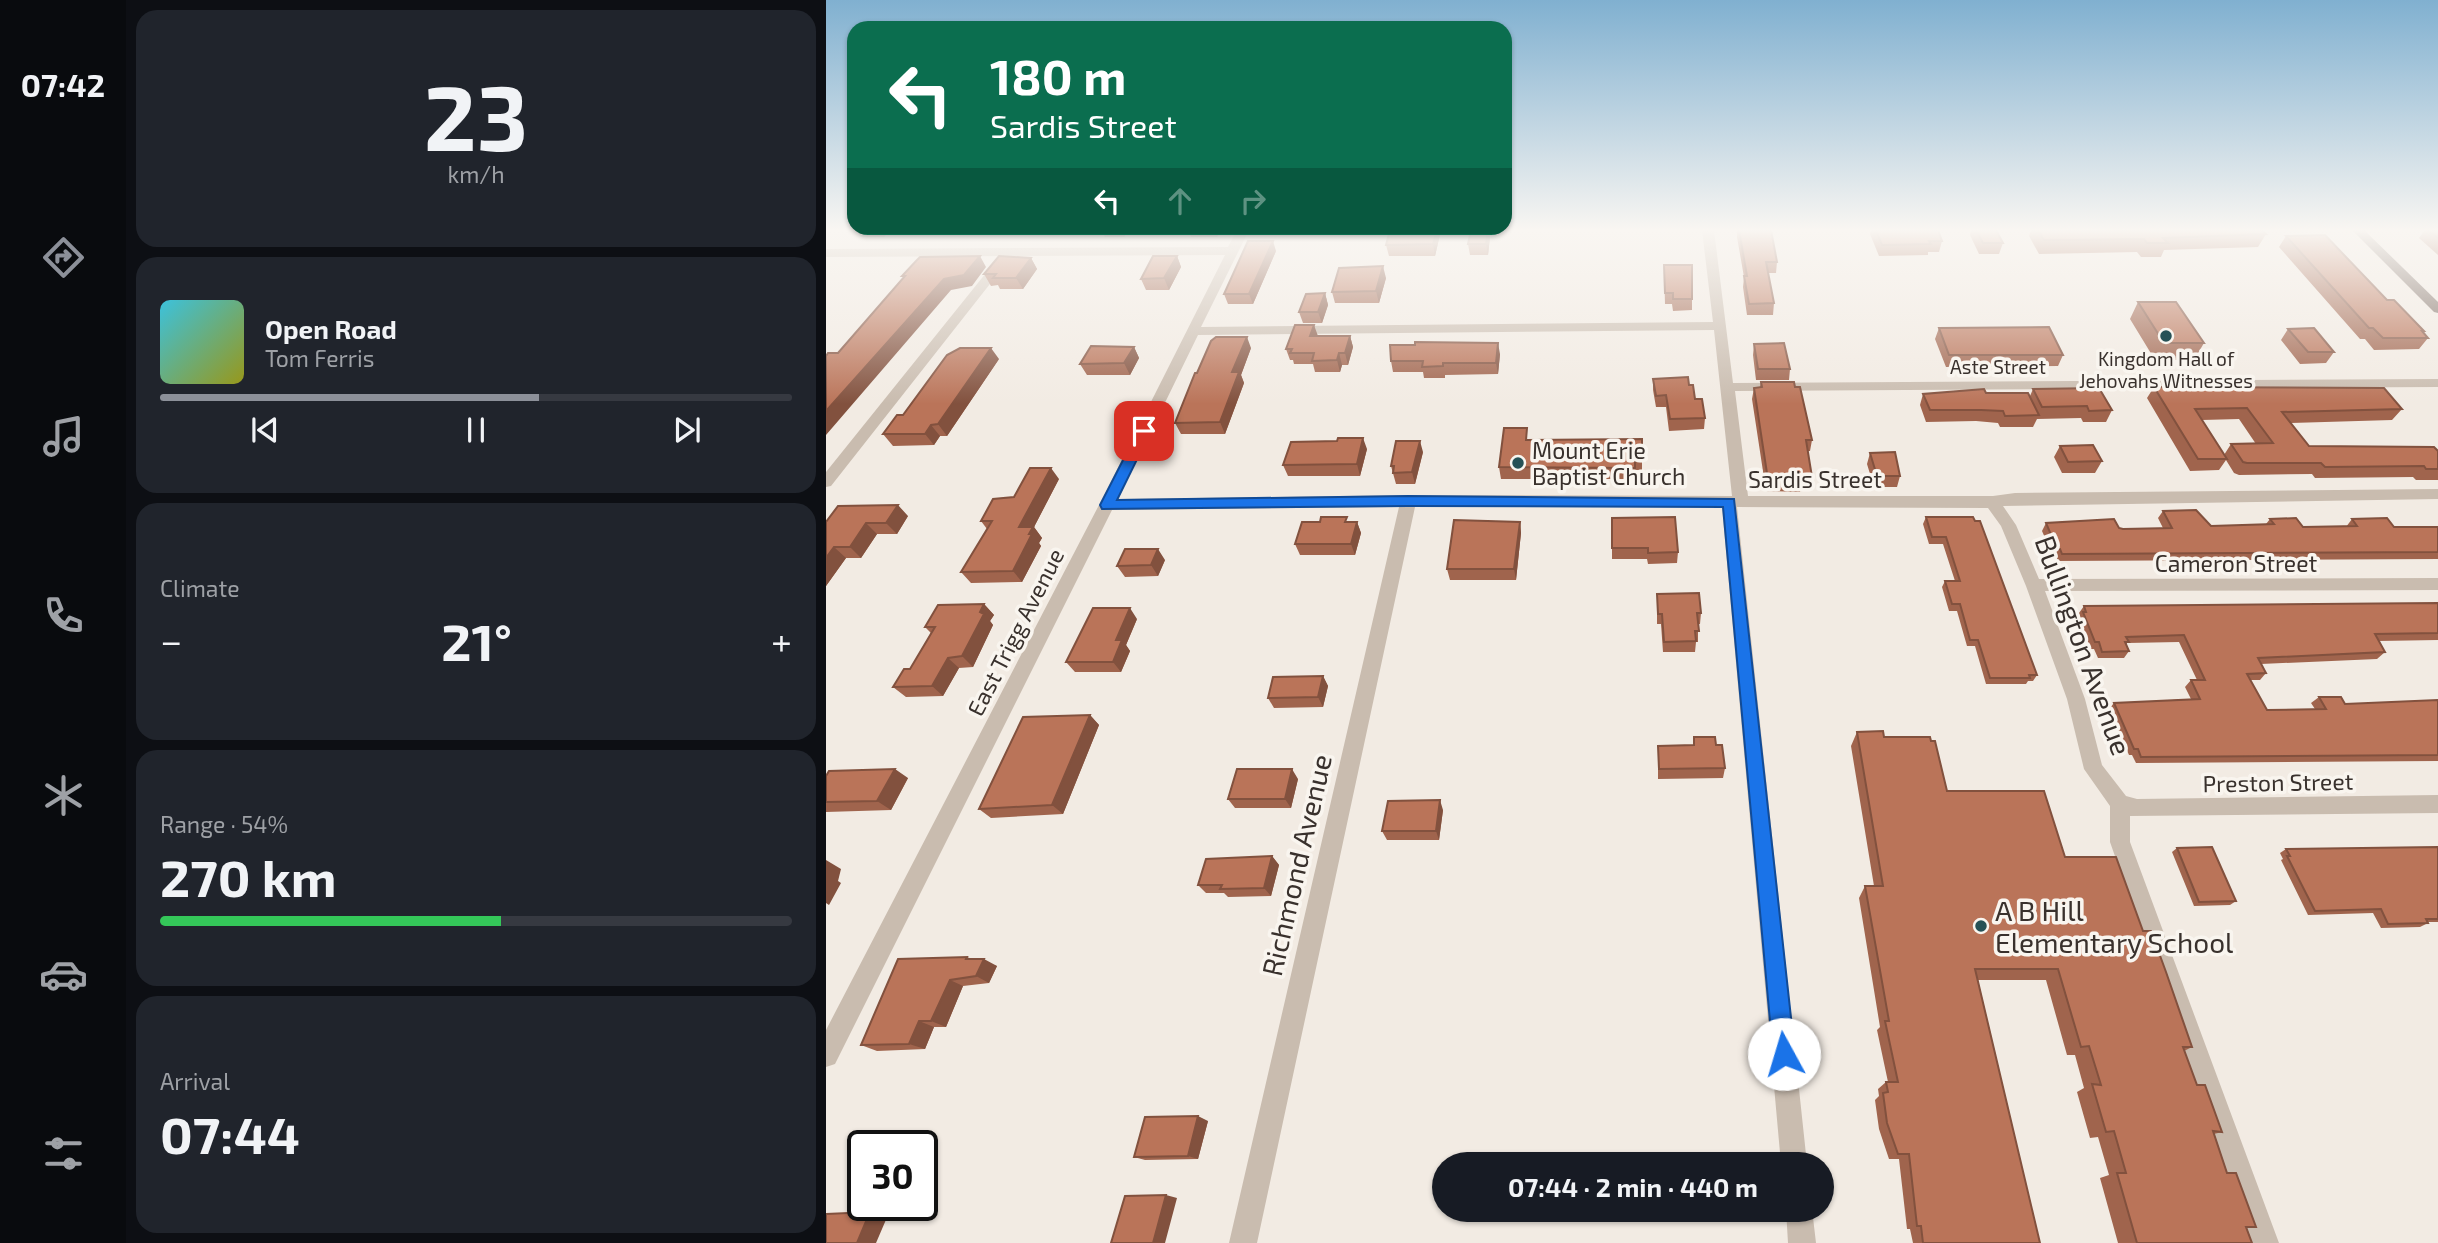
<!DOCTYPE html>
<meta charset="utf-8">
<style>
body{margin:0;font-family:"Exo 2",sans-serif;background:#20242c;color:#f1f3f6;height:100vh;display:flex;flex-direction:column;font-size:26px;white-space:nowrap}
*{box-sizing:border-box;margin:0}
p{font-size:23px;color:#9ea1a6}
.icon{flex:none;width:38px;height:38px;fill:none;stroke:currentColor;stroke-width:2;stroke-linecap:round;stroke-linejoin:round}
.map{position:relative;flex:1;overflow:hidden}
.panel{display:flex;flex-direction:column;gap:10px;padding:10px;background:#0d0f14;width:700px}
.panel>*{flex:none}
.hud{position:absolute;left:21px;top:21px;width:665px;height:214px;border-radius:21px;box-shadow:0 2px 5px #0004;background:#0b6e4f;color:#fff;overflow:hidden}
.speed{position:absolute;left:21px;top:1130px;display:flex;gap:14px;font-size:35px;font-weight:700;text-align:center}
.speed>*{display:grid;place-content:center;width:91px;height:91px;border-radius:50%;background:#171b24;box-shadow:0 2px 5px #0004;line-height:1}
.speed .limit{border:4px solid #111;border-radius:10px;background:#fff;color:#111}
.pin{position:absolute;display:grid;place-items:center;width:60px;height:60px;color:#fff;margin:-30px;border-radius:14px;box-shadow:0 4px 10px #0006}
.me{position:absolute;width:77px;margin:-38px;rotate:354deg;stroke-linejoin:round;filter:drop-shadow(0 0 5px #0008)}
.turn{display:flex;align-items:center;gap:24px;height:147px;padding:0 28px;font-size:32px}
.turn .icon{width:91px;height:91px;stroke-width:2.5}
.turn b{display:block;font-size:49px;line-height:60px}
.lanes{display:flex;align-items:center;height:66px;padding:0 28px;background:#0003;justify-content:center;gap:35px;direction:ltr}
.lanes .off{opacity:.35}
.big{font-size:52px;font-weight:700;line-height:1.1}
.panel .card{flex:1;display:flex;flex-direction:column;justify-content:center;gap:10px;min-width:0;padding:0 24px;border-radius:21px;background:#20242c}
.panel .dial{align-items:center;gap:0}
.dial b{font-size:91px;line-height:1}
.song{display:flex;align-items:center;gap:21px}
.cover{width:84px;height:84px;border-radius:10px;background:linear-gradient(135deg,hsl(190 70% 55%),hsl(60 70% 35%))}
.played{height:7px;border-radius:4px;background:linear-gradient(90deg,#8c9099 60%,#363941 60%)}
.keys{display:flex;justify-content:space-around;direction:ltr}
.heat{display:flex;justify-content:space-between;align-items:center;font-size:38px;direction:ltr}
.charge{height:10px;border-radius:5px;background:linear-gradient(90deg,#34c759 54%,#363941 0)}
.trip{position:absolute;left:606px;top:1152px;width:402px;height:70px;border-radius:35px;background:#171b24;box-shadow:0 2px 5px #0004;font-weight:700;line-height:70px;text-align:center}
main{display:flex;flex:1;min-height:0}
.tabs{display:flex;flex-direction:column;width:126px;justify-content:space-around;align-items:center;background:#090b0e;color:#9ea1a6}
.tabs .icon{width:49px;height:49px}
.tabs .active{color:#8c9099}
.tabs b{font-size:32px;color:#f1f3f6}
.map>svg:first-child{display:block}
.lines{fill:none;stroke-linecap:round;stroke-linejoin:round}
.minor{fill:#c9bcaf;fill-rule:evenodd}
.major{fill:#796960;fill-rule:evenodd}
.wall{fill:#a0644d;fill-rule:evenodd}
.shaded-wall{fill:#82513e}
.building{fill:#ba7459;stroke:#82513e;stroke-width:2}
.route{fill:#1a73e8;stroke:#114b97;stroke-width:2}
.poi-dot{fill:#265156;stroke:#f9f5ef;stroke-width:2.5}
.labels{text-anchor:middle;dominant-baseline:central;stroke-width:7;stroke-linejoin:round;paint-order:stroke}
.far-poi-label{font-size:19px;fill:#39312d;stroke:#f9f5ef}
.far-street-label{font-size:19px;fill:#39312d;stroke:#f9f5ef}
.poi-label{font-size:23px;fill:#39312d;stroke:#f9f5ef;text-anchor:start}
.street-label{font-size:23px;fill:#39312d;stroke:#f9f5ef}
.near-street-label{font-size:28px;fill:#39312d;stroke:#f9f5ef}
.near-poi-label{font-size:28px;fill:#39312d;stroke:#f9f5ef;text-anchor:start}
</style>
<main>
<nav class="tabs">
<b>07:42</b>
<svg class="icon active" aria-label="directions" viewBox="0 0 24 24"><path d="M12 3l9 9-9 9-9-9zM9 14v-3h6M13 9l2 2-2 2"/></svg>
<svg class="icon" aria-label="music" viewBox="0 0 24 24"><path d="M9 18V5l10-2v13"/><circle cx="6" cy="18" r="3"/><circle cx="16" cy="16" r="3"/></svg>
<svg class="icon" aria-label="phone" viewBox="0 0 24 24"><path d="M5 4h4l2 5-3 2q2 4 5 5l2-3 5 2v4C11 20 4 13 5 4z"/></svg>
<svg class="icon" aria-label="climate" viewBox="0 0 24 24"><path d="M12 3v18M4 7l16 10M4 17L20 7"/></svg>
<svg class="icon" aria-label="car" viewBox="0 0 24 24"><path d="M5 17H2v-5l4-1 3-4h7l3 4 3 1v5h-3M9 17h6M6 11h13"/><circle cx="7" cy="17" r="2"/><circle cx="17" cy="17" r="2"/></svg>
<svg class="icon" aria-label="filters" viewBox="0 0 24 24"><path d="M4 7h16M4 17h16"/><circle cx="9" cy="7" r="2"/><circle cx="15" cy="17" r="2"/></svg>
</nav>
<section class="panel">
<div class="card dial"><b>23</b><p>km/h</p></div>
<div class="card">
<div class="song"><i class="cover"></i><div><b>Open Road</b><p>Tom Ferris</p></div></div>
<div class="played"></div>
<div class="keys"><svg class="icon" aria-label="previous" viewBox="0 0 24 24"><path d="M18 5L8 12l10 7zM5 5v14"/></svg><svg class="icon" aria-label="pause" viewBox="0 0 24 24"><path d="M8 5v14M16 5v14"/></svg><svg class="icon" aria-label="next" viewBox="0 0 24 24"><path d="M6 5l10 7-10 7zM19 5v14"/></svg></div>
</div>
<div class="card"><p>Climate</p>
<div class="heat"><a>−</a><b class="big">21°</b><a>+</a></div>
</div>
<div class="card"><p>Range · 54%</p><b class="big">270 km</b><div class="charge"></div></div>
<div class="card"><p>Arrival</p><b class="big">07:44</b></div>
</section>
<div class="map">
<svg width="1612" height="1243" viewBox="0 0 1612 1243">
<rect width="100%" height="100%" fill="#f2ebe3"/>
<g class="lines">
<path class="minor" d="M411,230H423L375,327L887,322L876,230H888L907,383L1612,379V387L909,391L922,496H1167L1189,493L1612,489V499L1177,506L1190,525L1213,579L1612,578V590L1219,591L1259,699L1276,765L1300,796L1311,799L1612,795V813L1304,816V842L1453,1243H1425L1284,842V806L1258,769L1241,699L1200,586L1175,526L1162,508L911,507L981,1164H955L896,507H589L431,1243H403L573,507L286,510L9,1064L0,1067V1030L273,505L399,255L0,257V249L402,247ZM888,330L906,496L582,495L292,499L372,335Z
M172,258L182,261L5,486L0,487V472Z
M960,1209H986L990,1243H962Z"/>
<path class="major" d="M1526,230H1538L1612,302V313L1608,312Z"/>
</g>
<path class="wall" d="M30,230H64L58,237H35Z
M275,230H303L298,237H279Z
M362,230H394L391,237H365Z
M615,230L609,256H563L560,245Z
M645,230H663L664,237L662,255H644L642,244Z
M911,230H945L951,262L950,273H942L948,303L947,315H921L917,287L918,277L911,237Z
M1045,230H1112L1116,241L1113,252H1102V255L1053,256L1044,234Z
M1145,230H1170L1177,243L1173,254H1153L1144,235Z
M1205,230H1436L1440,234L1432,247L1338,250L1335,257H1315L1311,252L1213,254L1203,236Z
M1599,230H1612V255L1593,238Z
M1460,236L1561,300L1598,331L1597,333L1602,338L1593,349L1548,350L1539,339H1534L1453,247Z
M450,251L427,304H402L398,294Z
M351,256L355,267L343,290H320L315,279Z
M205,258L211,269L197,289H174L172,285L165,286L158,274Z
M838,265L866,299V310L847,311L846,304H839Z
M560,278L553,303H509L506,292Z
M499,293L502,305L496,323H477L473,312Z
M1312,302L1378,343L1368,360H1329L1304,319Z
M1113,328L1237,355L1232,366L1120,367L1109,339Z
M1462,329L1508,352L1500,363L1474,364L1455,340Z
M491,336H524L527,347L522,365H516L514,372H489L487,364H468L467,360H464L460,349Z
M928,344L964,369L963,380H930L927,355Z
M308,347L313,358L304,375H261L254,364Z
M425,348L415,375L418,383L399,434H355L349,423L371,373Z
M674,354L672,374L619,375V378H598L597,372H567L565,361Z
M173,359L121,436H114L108,445L67,446L57,434L77,415Z
M827,379L863,385L879,418L878,429L843,431L840,407H830L827,390Z
M935,382L986,440L984,451H982L986,477L983,488H975L974,492L940,491L926,399L928,388L934,387Z
M1328,387L1576,409L1566,420L1465,423L1483,446L1612,451V480H1590L1587,477L1489,478L1486,474L1413,475L1408,473L1400,460L1393,470L1364,471L1321,398ZM1413,419L1430,444H1405L1398,455L1376,420Z
M1207,389L1286,410L1280,422H1257L1255,418L1211,419L1207,427H1174L1172,423L1150,421L1100,422L1094,405L1097,394L1160,393L1204,396Z
M1234,446L1276,461L1269,473H1236L1228,457Z
M541,449L534,476H462L457,465Z
M597,452L589,484H570L565,466Z
M1044,453L1074,476L1071,487H1048L1041,464Z
M816,459V470H809V479H675L673,467Z
M233,479L208,527L216,538L213,543L215,546L196,582L145,583L135,572L161,529L155,521L188,497Z
M1337,511L1385,526L1440,524L1444,519L1477,527H1520L1526,519L1568,527H1612V559L1232,561L1230,556H1227L1216,531L1220,523L1297,529L1337,528L1332,518Z
M82,516L71,534H51L35,558H20L0,586V522Z
M1100,517H1147L1211,675L1207,681H1202L1200,684H1160L1149,646H1141L1131,611H1123L1116,587L1119,581H1129L1117,544H1103L1097,524Z
M786,518L852,552L851,563L822,564L821,559H786Z
M522,522H531L535,533L529,555H474L469,544Z
M694,522L695,533L690,580H624L621,569Z
M339,560L332,576L299,577L291,566Z
M831,594L875,613L874,624H872V642H870L869,652H837L835,624H831Z
M1612,603V640L1552,641L1559,652L1551,659L1435,664L1440,673L1434,680H1424L1441,710L1489,709L1485,703L1493,697L1519,704L1612,700V761L1310,763L1306,755H1303L1283,709L1288,703L1365,699L1359,687L1365,680H1371L1353,642L1301,643L1300,645L1303,651L1298,658H1272L1268,649H1265L1252,619L1254,616L1253,613L1258,606Z
M158,604L168,615L164,621L167,625L147,667L133,668L117,696L80,697L67,687L84,669L105,633L99,627Z
M311,619L300,645L304,651L295,672H249L240,662Z
M497,676L502,686L497,707L448,708L442,698Z
M264,715L273,725L237,814L165,818L153,809Z
M1031,732L1058,737L1121,791L1239,857L1317,931L1366,1047L1358,1051L1371,1085L1396,1132L1388,1134L1401,1173L1430,1227L1421,1228L1426,1243H1292L1274,1178L1283,1175L1272,1137L1264,1138L1251,1092L1258,1088L1249,1055H1241L1220,980H1152L1214,1243H1087L1084,1229H1081L1073,1159H1063L1053,1129L1049,1100L1053,1096L1052,1089L1060,1082H1062L1051,1030L1054,1027L1033,898L1039,886H1048L1025,746Z
M868,737L890,745L899,768L897,778L832,779V746L867,745Z
M0,776L82,778L65,810L0,812Z
M472,779L465,808H409L402,799Z
M617,810L613,840H561L556,831Z
M1612,847V922H1602V923L1594,927L1555,928L1547,913L1482,915L1455,860L1457,859L1454,853L1460,849Z
M1351,848L1410,901L1404,905L1368,906L1346,852Z
M446,856L453,865L445,896L402,897L398,893H380L372,885Z
M141,957L146,959L171,966L163,983L137,986L120,1027H108L99,1049L51,1051L35,1045Z
M382,1121L372,1159L319,1160L308,1157Z"/>
<path class="shaded-wall" d="M53,230H64L58,237Z
M295,230H303L298,237Z
M388,230H394L391,237Z
M611,230H615L609,256L607,244Z
M662,230H663L664,237L662,255L660,244Z
M447,241L450,251L427,304L423,294Z
M154,256L160,267L146,286L125,290L0,435V411L118,279Z
M351,256L355,267L343,290L338,278Z
M205,258L211,269L197,289L190,278Z
M557,266L560,278L553,303L550,291Z
M499,293L502,305L496,323L492,312Z
M488,325L492,336H484Z
M524,336L527,347L522,365L519,353Z
M421,337L425,348L415,375L418,383L399,434L394,422L406,372Z
M672,343L674,354L672,374L670,363Z
M308,347L313,358L304,375L298,363Z
M165,348L173,359L121,436L112,424Z
M513,353L516,365L514,372L511,360Z
M105,425L114,436L108,445L99,434Z
M537,438L541,449L534,476L531,464Z
M594,441L597,452L589,484L586,472Z
M225,468L233,479L208,527L216,538L213,543L215,546L196,582L187,571L193,527Z
M72,505L82,516L71,534L60,523Z
M531,522L535,533L529,555L525,544Z
M694,522L695,533L690,580L688,569Z
M40,523L51,534L35,558L24,547Z
M8,547L20,558L0,586V558Z
M332,549L339,560L332,576L325,565Z
M158,604L168,615L164,621L167,625L147,667L136,656L154,612Z
M304,608L311,619L300,645L304,651L295,672L287,662L290,640Z
M122,658L133,668L117,696L106,686Z
M497,676L502,686L497,707L492,697Z
M264,715L273,725L237,814L226,805Z
M69,769L82,778L65,810L51,801Z
M466,769L472,779L465,808L459,799Z
M614,800L617,810L613,840L610,831Z
M446,856L453,865L445,896L438,888Z
M0,860L15,869L12,881L15,883L3,905L0,903Z
M158,959L171,966L163,983L150,976Z
M124,980L137,986L120,1027L105,1021Z
M93,1021L108,1027L99,1049L83,1044Z
M372,1116L382,1121L372,1159L362,1156Z
M340,1195L351,1198L339,1243H327Z
M44,1212L62,1215L50,1243H31Z"/>
<path class="building" d="M564,230H611L607,244L560,245Z
M645,230H662L660,244H642Z
M913,230H945L951,262H940L948,303L923,304L918,276H921Z
M1050,230H1112L1116,241H1103L1105,244L1056,245Z
M1150,230H1170L1177,243H1157Z
M1212,230H1436L1440,234L1337,238L1342,243H1321L1318,239L1218,240Z
M1603,230H1612V238Z
M1499,235L1561,300H1568L1598,331H1596L1602,338H1557L1547,328H1543L1460,236Z
M422,241H447L423,294H398Z
M154,256L138,275L118,279L0,411V356L2,353H12L79,276H76L91,260L94,257Z
M173,256L205,258L190,278H167L170,274H158Z
M327,256H351L338,278L315,279Z
M838,265H866V299H847V293H839Z
M557,266L550,291L506,292L513,268Z
M499,293L492,312H473L480,294Z
M1312,302H1350L1378,343H1338Z
M469,325H488L484,336H524L519,353H513L511,360L486,361L488,353H464L466,349H460Z
M1223,327L1237,355H1123L1113,328Z
M1488,328L1508,352H1482L1462,329Z
M390,337H421L406,372H413L394,422L349,423L369,373H371L385,341Z
M589,342L672,343L670,363H617V366L596,367L597,361H565L564,345H589Z
M958,343L964,369H932L928,344Z
M265,346L308,347L298,363L254,364Z
M134,348H165L112,424L105,425L99,434H57L71,415H77L121,355Z
M862,377L863,385H867L869,399H876L879,418L844,419L840,395L830,396L827,379Z
M935,382H968L969,387H974L986,440H980L986,477H976V481L942,480L928,388L936,387Z
M1328,387L1558,388L1576,409L1456,412L1483,446L1608,447L1612,451V469H1600L1598,466L1499,467L1495,463H1421L1417,462L1405,444L1447,443L1421,408L1369,409L1401,459H1372Z
M1273,388L1286,410L1263,411L1261,406L1216,407L1207,389Z
M1158,389L1160,393H1202L1213,415L1179,416L1177,411L1155,410H1104L1097,394Z
M678,428H701L700,440L816,439V459H809V468L673,467Z
M512,438H537L531,464L457,465L465,442L511,441Z
M570,441H594L586,472L567,473L568,466H565Z
M1267,445L1276,461L1242,462L1234,446Z
M1069,452L1074,476H1051L1044,453Z
M204,468H225L193,527H207L203,534H206L187,571L135,572L166,521H155L167,499L188,497Z
M72,505L60,523H40L24,547H8L0,558V522L12,506Z
M1370,510L1385,526L1448,524L1444,519L1470,518L1477,527L1531,526L1526,519L1561,518L1568,527H1612V552L1236,554L1234,549H1231L1220,523L1288,519L1293,528L1297,529L1346,528L1337,511Z
M495,517H521L519,522H531L525,544H469L476,522H494Z
M849,517L852,552L822,553V548H786V518Z
M1100,517H1147L1149,521H1154L1211,675H1203L1204,678H1164L1152,640H1144L1134,604H1126L1119,581H1134L1120,537H1106Z
M628,520L694,522L688,569H621Z
M299,549H332L325,565L291,566Z
M873,593L875,613H871L873,631H869L870,641L838,642L836,614H832L831,594Z
M1612,603V633L1549,634L1559,652L1432,658L1440,673L1421,674L1441,710L1500,709L1493,697H1515L1519,704L1612,700V755L1315,757L1312,749H1308L1288,703L1374,699L1365,680H1379L1358,635L1300,637L1303,642H1299L1303,651L1276,652L1273,642H1269L1257,612H1260L1258,606Z
M158,604L154,612L158,614L136,656L122,658L106,686L67,687L78,669H84L109,627H99L112,605Z
M267,608H304L290,640H296L287,662H240Z
M497,676L492,697L442,698L447,677Z
M264,715L226,805L153,809L197,717Z
M1057,731L1058,737H1104L1105,741H1109L1121,791H1218L1239,857H1290L1317,931H1325L1340,972L1366,1047H1357L1371,1085H1379L1396,1132L1387,1131L1401,1173H1410L1430,1227H1420L1426,1243H1311L1291,1173H1300L1288,1131L1280,1132L1266,1084L1275,1085L1263,1046L1255,1047L1232,969H1149L1214,1243H1097L1095,1226H1091L1083,1154H1072L1061,1123L1057,1093L1062,1092L1060,1082H1072L1059,1021H1063L1039,886H1057L1031,732Z
M868,737H889L890,745H896L899,768L833,769L832,746L868,745Z
M69,769L51,801L0,802V776L3,771Z
M411,769H466L459,799H402Z
M614,800L610,831H556L562,801Z
M1386,847L1410,901L1373,902L1351,848Z
M1612,847V919H1600L1602,923L1562,924L1555,909L1489,911L1461,856H1464L1460,849Z
M446,856L438,888L394,889L396,885H372L380,859Z
M141,957L140,959H158L150,976L124,980L105,1021H93L83,1044L35,1045L72,959Z
M372,1116L362,1156L308,1157L319,1117Z
M340,1195L327,1243H285L299,1196Z
M44,1212L31,1243H0V1214Z"/>
<linearGradient id="sky" x2="0" y2="1"><stop stop-color="#80b0d0"/><stop offset="0.57" stop-color="#f9f6f2"/><stop offset="1" stop-color="#f9f6f2" stop-opacity="0"/></linearGradient>
<rect width="1612" height="404" fill="url(#sky)"/>
<path class="route" d="M318,427L325,431L291,500L582,496L908,499L969,1054L965,1062L958,1065L950,1062L947,1054L897,507L582,506L276,509L274,505L312,431Z"/>
<g class="poi-dot">
<circle cx="1340" cy="336" r="7"/>
<circle cx="692" cy="463" r="7"/>
<circle cx="1155" cy="926" r="7"/>
</g>
<g class="labels">
<g class="far-poi-label">
<text x="1340" y="358">Kingdom Hall of<tspan x="1340" dy="22">Jehovahs Witnesses</tspan></text>
</g>
<g class="far-street-label">
<text x="1172" y="366">Aste Street</text>
</g>
<g class="poi-label">
<text x="706" y="450">Mount Erie<tspan x="706" dy="26">Baptist Church</tspan></text>
</g>
<g class="street-label">
<text x="989" y="479">Sardis Street</text>
<text x="1410" y="563">Cameron Street</text>
<text transform="translate(189 632) rotate(-63)">East Trigg Avenue</text>
<text transform="translate(1452 782) rotate(-1)">Preston Street</text>
</g>
<g class="near-street-label">
<text transform="translate(1258 645) rotate(70)">Bullington Avenue</text>
<text transform="translate(470 865) rotate(-77)">Richmond Avenue</text>
</g>
<g class="near-poi-label">
<text x="1169" y="910">A B Hill<tspan x="1169" dy="32">Elementary School</tspan></text>
</g>
</g>
</svg>
<div class="speed"><div class="limit">30</div></div>
<div class="pin" style="left:318px;top:431px;background:#d93025"><svg class="icon" aria-label="arrive" viewBox="0 0 24 24"><path d="M6 21V4h12l-3 4 3 4H6"/></svg></div>
<svg class="me" style="left:958px;top:1054px" viewBox="-20 -20 40 40"><circle r="19" fill="#fff"/><path d="M0-13L10 11 0 6-10 11z" fill="#1a73e8"/></svg>
<div class="trip">07:44 · 2 min · 440 m</div>
<div class="hud">
<div class="turn"><svg class="icon" aria-label="left" viewBox="0 0 24 24"><path d="M17 20v-9H6M10 6l-5 5 5 5"/></svg><div><b>180 m</b>Sardis Street</div></div>
<div class="lanes"><svg class="icon" aria-label="left" viewBox="0 0 24 24"><path d="M17 20v-9H6M10 6l-5 5 5 5"/></svg><svg class="icon off" aria-label="ahead" viewBox="0 0 24 24"><path d="M12 20V5M6 11l6-6 6 6"/></svg><svg class="icon off" aria-label="right" viewBox="0 0 24 24"><path d="M7 20v-9h11M14 6l5 5-5 5"/></svg></div>
</div>
</div>
</main>
